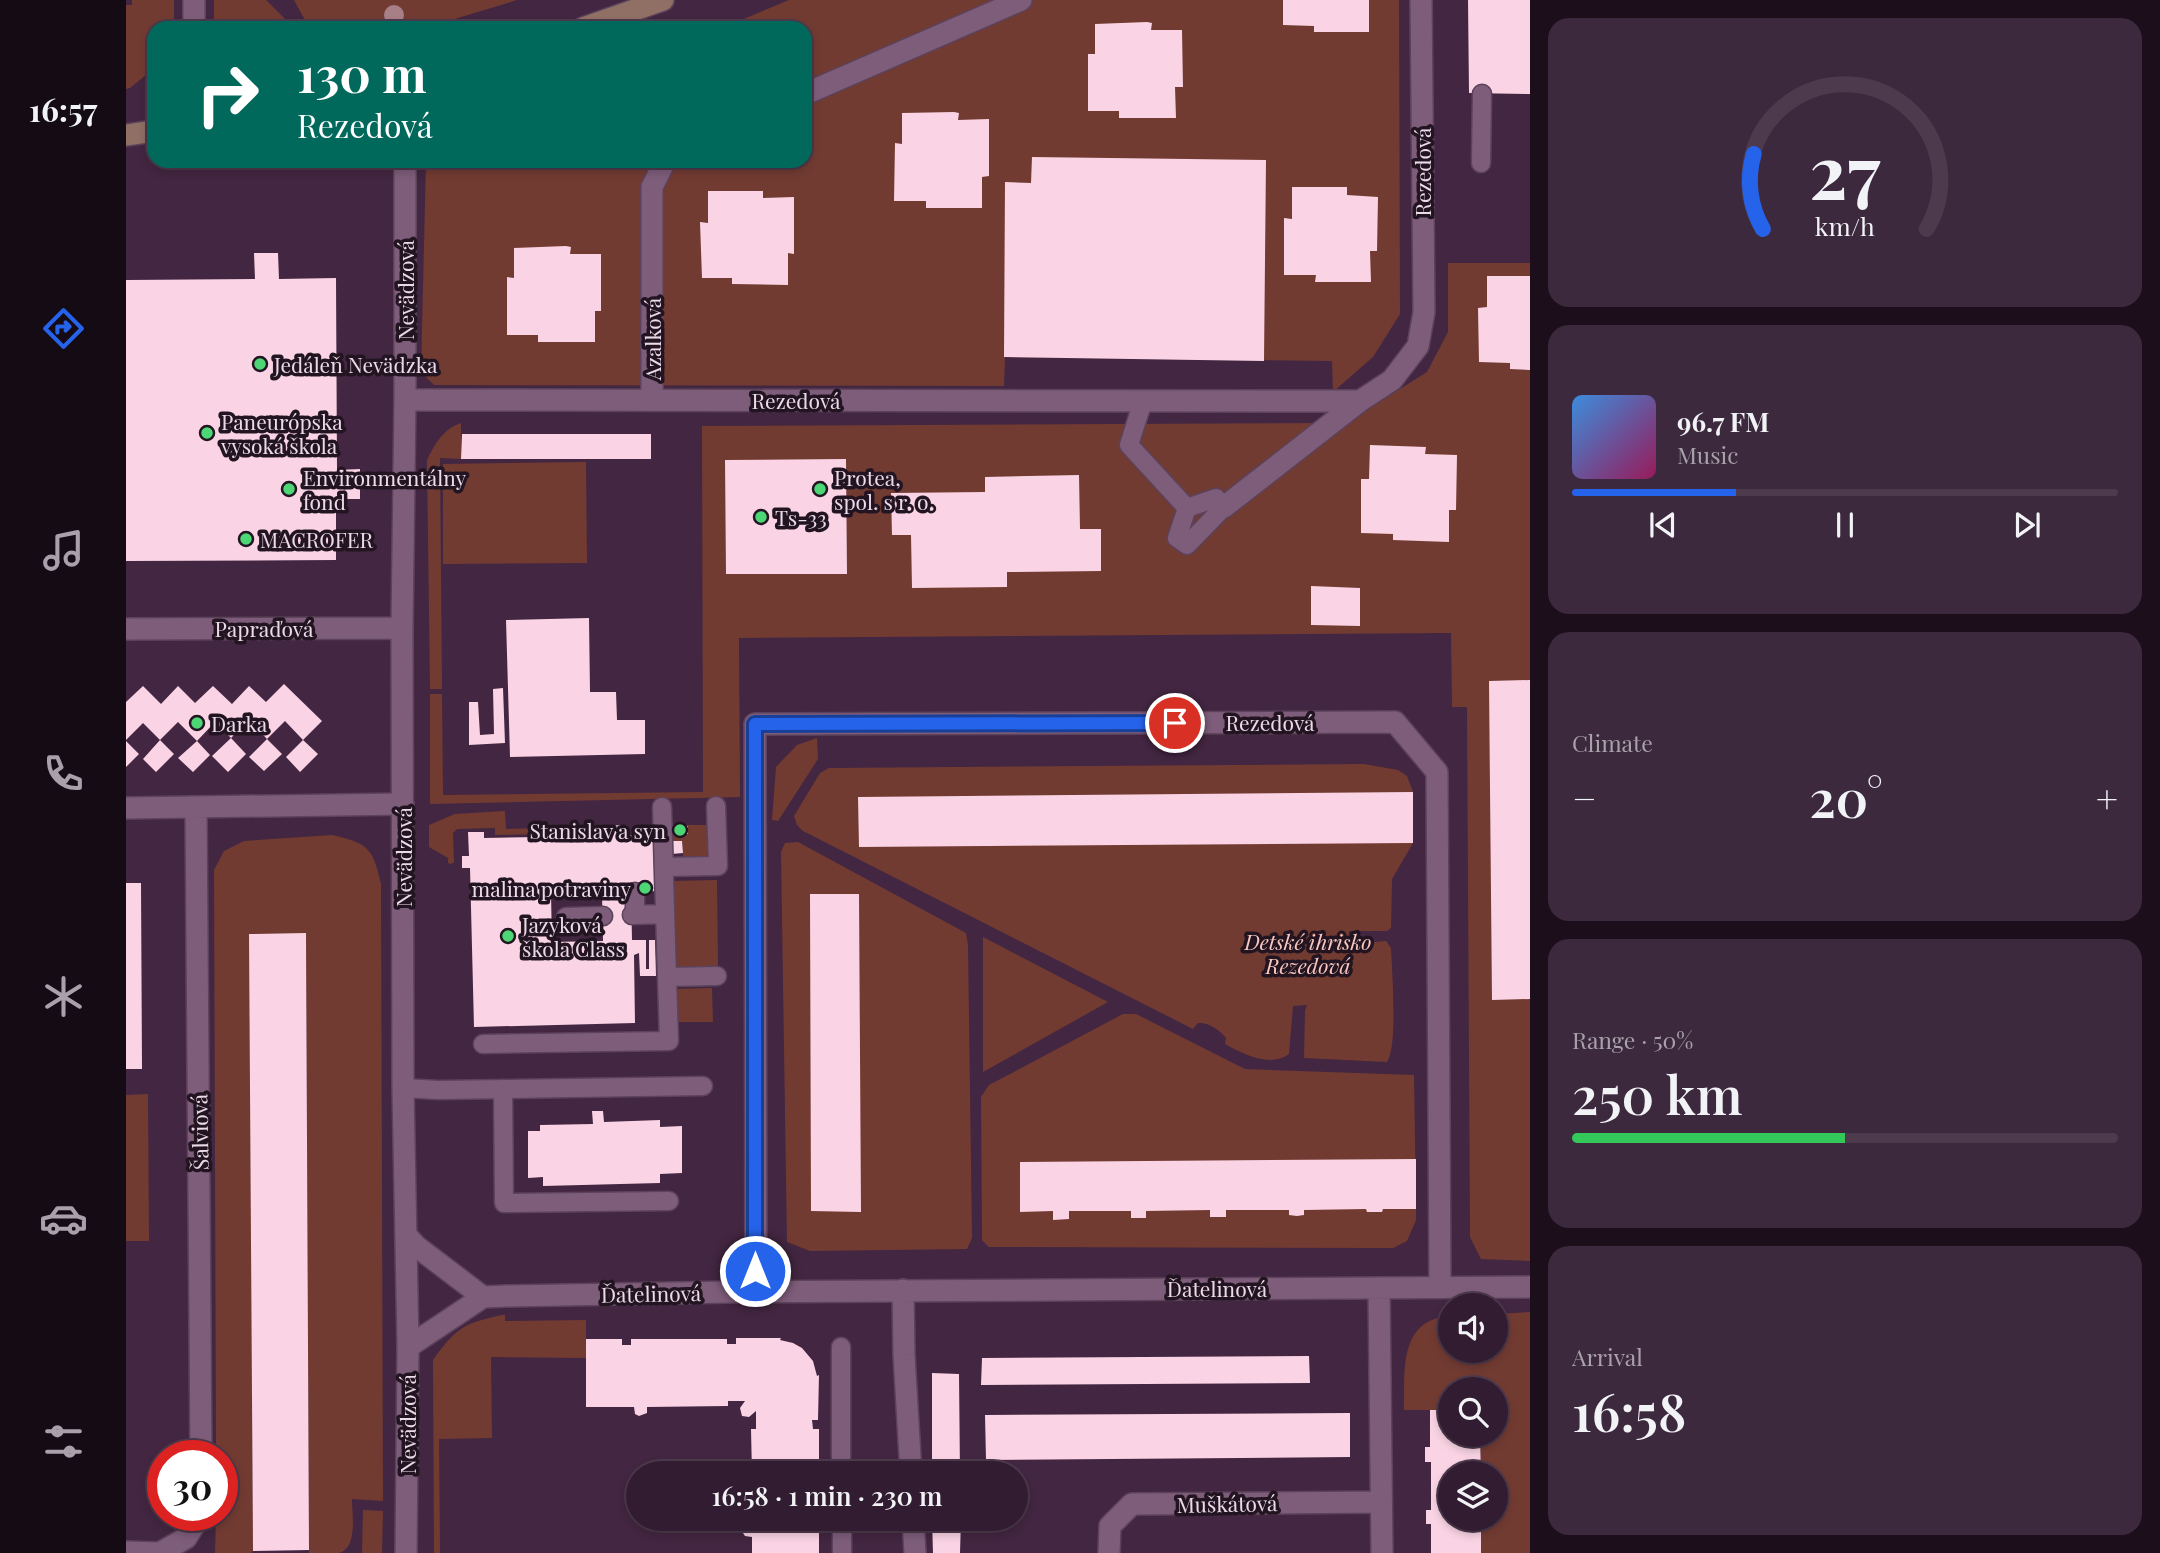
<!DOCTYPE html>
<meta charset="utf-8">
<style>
body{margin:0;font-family:"Playfair Display",serif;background:#3d293d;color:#f1f3f6;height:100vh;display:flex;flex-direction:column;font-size:26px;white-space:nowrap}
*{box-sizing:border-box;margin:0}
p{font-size:23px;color:#a8a1ab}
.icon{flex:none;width:38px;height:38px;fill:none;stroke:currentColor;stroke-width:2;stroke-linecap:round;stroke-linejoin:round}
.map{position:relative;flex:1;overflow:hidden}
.sheet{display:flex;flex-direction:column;gap:18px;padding:18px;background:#1c0f1b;width:630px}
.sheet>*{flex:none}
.hud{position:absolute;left:21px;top:21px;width:665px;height:147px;border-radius:21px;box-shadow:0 4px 10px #0003,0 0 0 2px #4d3a4d;background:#00695c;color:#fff;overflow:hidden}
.controls{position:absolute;left:1312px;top:1293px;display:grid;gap:14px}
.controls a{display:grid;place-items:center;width:70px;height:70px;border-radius:50%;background:#321c31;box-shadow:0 4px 10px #0003,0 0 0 2px #4d3a4d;font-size:35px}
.speed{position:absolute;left:21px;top:1440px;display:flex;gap:14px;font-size:35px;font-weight:700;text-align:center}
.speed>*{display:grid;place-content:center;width:91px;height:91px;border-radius:50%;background:#321c31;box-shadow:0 4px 10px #0003,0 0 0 2px #4d3a4d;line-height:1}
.speed .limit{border:10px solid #d22;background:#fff;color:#111}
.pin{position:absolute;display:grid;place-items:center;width:60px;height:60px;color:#fff;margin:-30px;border:4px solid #fff;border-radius:50%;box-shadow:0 2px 7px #0007}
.me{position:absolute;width:77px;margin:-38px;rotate:0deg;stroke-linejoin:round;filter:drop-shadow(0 0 5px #0008)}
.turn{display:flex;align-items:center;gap:24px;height:147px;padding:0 35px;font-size:32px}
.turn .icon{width:91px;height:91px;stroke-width:2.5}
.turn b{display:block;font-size:49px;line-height:60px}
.big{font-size:52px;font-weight:600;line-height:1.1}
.sheet .card{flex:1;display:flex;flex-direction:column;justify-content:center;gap:10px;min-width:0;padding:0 24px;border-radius:21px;background:#3d293d}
.sheet .dial{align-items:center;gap:0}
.dial svg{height:182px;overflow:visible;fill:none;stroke:#4d3a4d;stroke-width:7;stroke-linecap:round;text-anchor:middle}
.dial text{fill:#f1f3f6;stroke:none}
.song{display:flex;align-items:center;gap:21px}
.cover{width:84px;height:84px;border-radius:10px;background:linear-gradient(135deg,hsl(210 70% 55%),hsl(330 70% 35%))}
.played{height:7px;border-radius:4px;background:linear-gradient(90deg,#2563eb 30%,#4d3a4d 30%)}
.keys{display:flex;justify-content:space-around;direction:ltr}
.heat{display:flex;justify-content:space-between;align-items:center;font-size:38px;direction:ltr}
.charge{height:10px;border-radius:5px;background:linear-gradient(90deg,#34c759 50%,#4d3a4d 0)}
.trip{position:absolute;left:500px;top:1461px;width:402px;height:70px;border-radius:35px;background:#321c31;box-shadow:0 4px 10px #0003,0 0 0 2px #4d3a4d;font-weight:600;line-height:70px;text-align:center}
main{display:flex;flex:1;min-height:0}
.menu{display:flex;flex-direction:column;width:126px;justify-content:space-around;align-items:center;background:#140b14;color:#a8a1ab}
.menu .icon{width:49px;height:49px}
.menu .active{color:#2563eb}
.menu b{font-size:32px;color:#f1f3f6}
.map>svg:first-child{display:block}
.green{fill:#723b32}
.building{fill:#fad4e4;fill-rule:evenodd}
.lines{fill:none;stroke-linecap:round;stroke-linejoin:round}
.lane-casing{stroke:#5c425a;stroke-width:21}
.street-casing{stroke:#5c425a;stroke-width:24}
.secondary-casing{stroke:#5c425a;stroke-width:24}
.lane{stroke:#7e5d7b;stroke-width:18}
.street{stroke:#7e5d7b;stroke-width:21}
.secondary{stroke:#906f65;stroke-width:21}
.tree{fill:#a77f86}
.route-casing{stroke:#184099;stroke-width:18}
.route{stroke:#2563eb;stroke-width:12}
.poi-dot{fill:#4dd676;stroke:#221521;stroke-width:2.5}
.labels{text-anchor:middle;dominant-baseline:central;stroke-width:7;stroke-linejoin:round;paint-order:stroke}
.street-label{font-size:21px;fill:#ecd9ea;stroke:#221521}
.poi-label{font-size:21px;fill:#ecd9ea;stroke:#221521;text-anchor:start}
.park-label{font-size:21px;font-style:italic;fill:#f9c7be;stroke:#221521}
</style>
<main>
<nav class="menu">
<b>16:57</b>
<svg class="icon active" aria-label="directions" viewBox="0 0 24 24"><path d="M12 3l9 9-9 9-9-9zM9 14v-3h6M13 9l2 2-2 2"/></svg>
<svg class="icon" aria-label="music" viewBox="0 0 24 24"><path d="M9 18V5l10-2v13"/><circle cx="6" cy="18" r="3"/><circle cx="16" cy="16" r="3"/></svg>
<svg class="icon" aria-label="phone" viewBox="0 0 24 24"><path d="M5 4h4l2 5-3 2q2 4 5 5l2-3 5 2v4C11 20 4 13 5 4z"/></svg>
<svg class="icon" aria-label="climate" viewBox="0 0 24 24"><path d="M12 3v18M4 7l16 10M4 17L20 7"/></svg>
<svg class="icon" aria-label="car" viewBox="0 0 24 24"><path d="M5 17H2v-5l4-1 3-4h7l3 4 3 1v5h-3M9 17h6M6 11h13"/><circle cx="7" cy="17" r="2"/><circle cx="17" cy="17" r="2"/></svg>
<svg class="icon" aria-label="filters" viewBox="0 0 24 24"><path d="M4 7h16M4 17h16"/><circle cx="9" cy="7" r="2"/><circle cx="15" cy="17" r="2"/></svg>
</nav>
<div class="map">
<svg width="1404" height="1553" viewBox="0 0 1404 1553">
<rect width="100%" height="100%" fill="#432641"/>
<path class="green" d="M6,0H48V28H28V65L20,66V75L4,88L0,89V5H6Z
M88,0H140L168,28H88Z
M168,0H391L299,28H186L180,22Z
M663,0H1273L1274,314L1247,357L1207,392L1206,361L879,357L878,386L308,385L295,372L300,161H679V28H596Z
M1322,263H1404V1261L1355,1259L1344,1237L1341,707H1326L1325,633L613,638L614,797L304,804V694H316L317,795L577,792L576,426L1220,423L1301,372L1322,332Z
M335,423V459L314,458L316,689H304L301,460C309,444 317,429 335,423Z
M460,462L461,563L317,564V464Z
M691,738L692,759L652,821L646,820L650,767L671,745Z
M1238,764L1272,770L1281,776L1287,792V843L1266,879L1265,928L1261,931H1223V944L1260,941L1265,948C1266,970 1272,1047 1261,1062L1178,1058L1179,1011L1181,1005L1167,1006L1163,1054C1144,1068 1117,1054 1099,1044L1100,1038C1094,1030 1082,1022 1072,1023L1067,1029L677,831L671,825L668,816L694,773L703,768Z
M379,811L380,829L473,826L475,833L369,835V828L331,829L327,833L328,862L325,864L322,863V858L303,847V825L329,814Z
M544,825H585V856L557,857L556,841H544Z
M206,835C242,843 247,848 255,884L257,1501L226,1499C226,1514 232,1548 213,1553C204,1553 192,1553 183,1553L180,934H124L127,1551L125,1553H89L90,1516H96V1456H90L88,870L98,851L118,841Z
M672,842L840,933L842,945L846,1238L841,1249L684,1251L661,1242L655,852L659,843Z
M591,880L592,966L548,968L546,881Z
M857,937L982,1002L857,1072Z
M586,988L587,1022H550L548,989Z
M997,1014H1010L1119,1069L1288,1075L1290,1209V1220L1281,1241L1267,1248L863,1247L856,1240L855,1097L863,1085Z
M22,1094L23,1241H0V1095Z
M1404,1312V1553H1355V1519H1370V1474L1355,1473L1354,1435H1370V1390H1325V1410H1278C1279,1371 1272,1319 1325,1316V1351H1370V1314Z
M376,1315H379V1321L460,1320V1358L365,1357L366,1438L313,1439L314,1553H308L307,1360C330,1328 338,1323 376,1315Z
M237,1510L257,1511L256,1553H236Z"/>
<path class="building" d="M1157,0H1243V32H1188V26L1157,25Z
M1342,0H1404V94L1343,93Z
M1021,22L1026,23L1025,30H1056L1057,87H1049L1050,118H993V111H962V54H969V24Z
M828,112L833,113L832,120L863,119V176L856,177V208H800V201H768L769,143L776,144V113Z
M906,157L1140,160L1138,361L878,357L879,182L905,183Z
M1166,187H1221V195L1252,197L1251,251H1244L1245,282H1189L1190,275H1158V218L1166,219Z
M582,191H637V198L668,197V254L662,253V285L606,284V278H576L574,222L582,223Z
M440,246L445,247L444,254H475V311H469V342H412V335H381V277L388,278V248Z
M128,253H152L153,279L210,278L211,470L234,469V499H210V560L0,561V280L129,279Z
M1361,276H1404V370L1384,369V363L1353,362L1352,308L1361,307Z
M336,434H525V459H335Z
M1244,445L1300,447L1299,454L1331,455L1330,510H1323V542L1267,540V534L1235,533V479H1243Z
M720,459L721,574H600L599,460Z
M953,475L954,529H975V571L881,572V587L786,588L785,535H766L765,493L859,492V477Z
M1185,586L1234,588V626L1185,625Z
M463,618L464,692H490L491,720H519V754L384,757L380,620Z
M1404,680V999L1366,1000L1363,681Z
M158,684L196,721L177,740L159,721L141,739L123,720L105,738L89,722L71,741L52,722L34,740L17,723L0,740V702L17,686L35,704L52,686L69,703L87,686L106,704L123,686L140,702Z
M377,688L379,743L343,745V702H352L354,735L368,734L367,689Z
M105,738L120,754L102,772L86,756Z
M141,739L156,754L138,771L123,757Z
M34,740L48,754L30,772L17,759Z
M177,740L192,754L174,772L160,757Z
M0,741L13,754L0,767Z
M71,741L84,755L67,772L52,758Z
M1287,792V843L733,847L732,797Z
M501,825L500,835H531L532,891L505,892L506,940H520V969H523V940H529L530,976H514L513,953L508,955L509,1023L348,1027L344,868H336V856H343L342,832H358V838L475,836L473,826ZM476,893L477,941L426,942L425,894Z
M544,826H562V834H544Z
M544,841H556L557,853L545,854Z
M0,883H15L16,1069H0Z
M684,894H733L735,1212L685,1211Z
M180,933L183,1550L127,1551L123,934Z
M466,1111H477L478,1122L534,1120V1127L556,1126V1173L534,1174V1183L417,1186V1177L402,1178V1131H414V1125L467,1124Z
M1290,1159V1209H1257L1256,1212H1241L1240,1209L1178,1210V1215L1171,1216L1163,1215V1210H1100V1217H1084V1210L1020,1211V1218H1005V1211H943V1219L927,1220V1211L894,1212V1162Z
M610,1338H655L654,1340L667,1343L676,1348L687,1361L691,1376L693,1375L692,1420H686L687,1429H693V1474H626L625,1429H630V1411L623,1417L616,1416L614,1408L619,1401H602V1406L521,1407V1413L513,1416L509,1414L508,1407H460V1339H496V1345H505V1339H601V1344H610Z
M1183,1356L1184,1383L855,1385L856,1358Z
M806,1373L833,1374L834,1474H806Z
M1304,1410H1325V1435H1354L1355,1474H1325V1519H1355V1553H1305V1524H1300V1510H1305V1462H1299V1447H1304Z
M1224,1413V1457L860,1460L859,1415Z
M626,1519L693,1520V1553H626V1537L619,1536L615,1530L619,1524L626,1523Z
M806,1519H835L834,1553H807Z"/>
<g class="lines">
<defs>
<path id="lane" d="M1355,163L1356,94
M1017,401L1003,445L1061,508L1051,538L1061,545L1098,507L1090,498L1061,508
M536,807L541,977L591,976
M538,867L592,866L590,806
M509,892V915
M506,915L539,914
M440,917L477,916
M357,1044L543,1041L541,977
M277,1088L312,1090L577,1086
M377,1089L378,1203L543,1201
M715,1347V1474
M716,1519V1553"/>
<path id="street" d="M68,0V28
M679,94L895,0
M279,161V400L276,628L277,1088L282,1347L280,1553
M526,399V187L539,161
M279,400L1234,401
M1098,507L1234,401L1266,380L1292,346L1298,312L1295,0
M0,629L276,628
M0,808L277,804
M70,809L75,1456
M280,1235L290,1246L357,1297
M1253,1288L1256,1553
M777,1290L778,1355L785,1474
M630,1292L629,724L1269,722L1311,772L1314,1287
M282,1347L357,1297L380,1296L604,1292L1404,1287
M787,1519L789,1553
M0,1552L34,1553L60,1538L74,1516
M983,1553L984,1526L1006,1504L1255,1502"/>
<path id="secondary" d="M457,28L537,0
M0,135L28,131"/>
</defs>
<use href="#lane" class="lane-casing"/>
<use href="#street" class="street-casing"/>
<use href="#secondary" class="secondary-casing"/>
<use href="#lane" class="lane"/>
<use href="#street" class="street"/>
<use href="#secondary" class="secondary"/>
</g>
<circle class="tree" cx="268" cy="15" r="10"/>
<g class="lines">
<defs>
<path id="route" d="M629,1271V724L1049,723"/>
</defs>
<use href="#route" class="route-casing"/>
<use href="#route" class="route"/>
</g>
<g class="poi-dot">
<circle cx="134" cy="364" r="7"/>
<circle cx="81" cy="433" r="7"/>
<circle cx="163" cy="489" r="7"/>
<circle cx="694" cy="489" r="7"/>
<circle cx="635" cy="517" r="7"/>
<circle cx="120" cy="539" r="7"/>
<circle cx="71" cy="723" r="7"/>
<circle cx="554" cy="830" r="7"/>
<circle cx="519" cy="888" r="7"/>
<circle cx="382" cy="936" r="7"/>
</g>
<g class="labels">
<g class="street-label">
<text transform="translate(1296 172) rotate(-90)">Rezedová</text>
<text transform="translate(279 290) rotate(-90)">Nevädzová</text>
<text transform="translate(526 339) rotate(-90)">Azalková</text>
<text x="670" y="400">Rezedová</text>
<text x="138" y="628">Papraďová</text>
<text x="1144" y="722">Rezedová</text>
<text transform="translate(277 857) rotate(-90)">Nevädzová</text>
<text transform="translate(73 1132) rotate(-91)">Šalviová</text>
<text x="1091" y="1288">Ďatelinová</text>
<text transform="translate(525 1293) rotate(-1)">Ďatelinová</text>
<text transform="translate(281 1424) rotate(-90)">Nevädzová</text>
<text transform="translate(1101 1503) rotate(-1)">Muškátová</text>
</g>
<g class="poi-label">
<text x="148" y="364">Jedáleň Nevädzka</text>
<text x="95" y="421">Paneurópska<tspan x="95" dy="24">vysoká škola</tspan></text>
<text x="177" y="477">Environmentálny<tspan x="177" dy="24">fond</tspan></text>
<text x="708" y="477">Protea,<tspan x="708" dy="24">spol. s r. o.</tspan></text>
<text x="649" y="517">Ts-33</text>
<text x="134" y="539">MACROFER</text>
<text x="85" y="723">Darka</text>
<text x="540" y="830" text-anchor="end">Stanislav a syn</text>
<text x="505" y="888" text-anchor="end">malina potraviny</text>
<text x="396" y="924">Jazyková<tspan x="396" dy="24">škola Class</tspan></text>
</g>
<g class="park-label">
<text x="1182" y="941">Detské ihrisko<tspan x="1182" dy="24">Rezedová</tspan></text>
</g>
</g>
</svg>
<div class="controls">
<a><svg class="icon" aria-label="sound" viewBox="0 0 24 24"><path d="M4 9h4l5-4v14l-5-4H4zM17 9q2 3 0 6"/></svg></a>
<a><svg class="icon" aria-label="search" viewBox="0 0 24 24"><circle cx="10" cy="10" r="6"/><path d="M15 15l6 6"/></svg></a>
<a><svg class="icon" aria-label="layers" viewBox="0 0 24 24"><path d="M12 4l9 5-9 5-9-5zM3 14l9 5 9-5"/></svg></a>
</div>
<div class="speed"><div class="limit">30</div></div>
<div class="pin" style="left:1049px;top:723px;background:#d93025"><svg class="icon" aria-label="arrive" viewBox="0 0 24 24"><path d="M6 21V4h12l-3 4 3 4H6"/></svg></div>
<svg class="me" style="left:629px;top:1271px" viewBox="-20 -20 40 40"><circle r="17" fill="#2563eb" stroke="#fff" stroke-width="3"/><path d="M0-11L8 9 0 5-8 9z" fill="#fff"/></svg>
<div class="trip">16:58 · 1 min · 230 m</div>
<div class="hud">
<div class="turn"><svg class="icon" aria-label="right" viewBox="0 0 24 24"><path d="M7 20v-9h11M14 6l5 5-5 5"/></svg><div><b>130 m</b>Rezedová</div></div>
</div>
</div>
<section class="sheet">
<div class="card dial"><svg viewBox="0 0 100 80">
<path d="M14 69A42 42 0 1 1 86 69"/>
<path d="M14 69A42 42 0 0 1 10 36" stroke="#2563eb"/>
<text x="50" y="56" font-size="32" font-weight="700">27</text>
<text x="50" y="72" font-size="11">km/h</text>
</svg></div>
<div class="card">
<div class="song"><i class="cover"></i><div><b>96.7 FM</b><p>Music</p></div></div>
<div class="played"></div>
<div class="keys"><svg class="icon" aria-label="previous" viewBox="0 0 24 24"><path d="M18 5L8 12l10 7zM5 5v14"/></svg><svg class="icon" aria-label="pause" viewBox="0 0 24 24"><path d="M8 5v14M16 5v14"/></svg><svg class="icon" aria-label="next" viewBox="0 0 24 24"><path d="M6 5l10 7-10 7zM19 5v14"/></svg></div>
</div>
<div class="card"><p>Climate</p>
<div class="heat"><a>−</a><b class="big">20°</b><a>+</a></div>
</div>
<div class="card"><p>Range · 50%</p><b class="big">250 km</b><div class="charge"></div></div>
<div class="card"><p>Arrival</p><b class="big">16:58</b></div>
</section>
</main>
